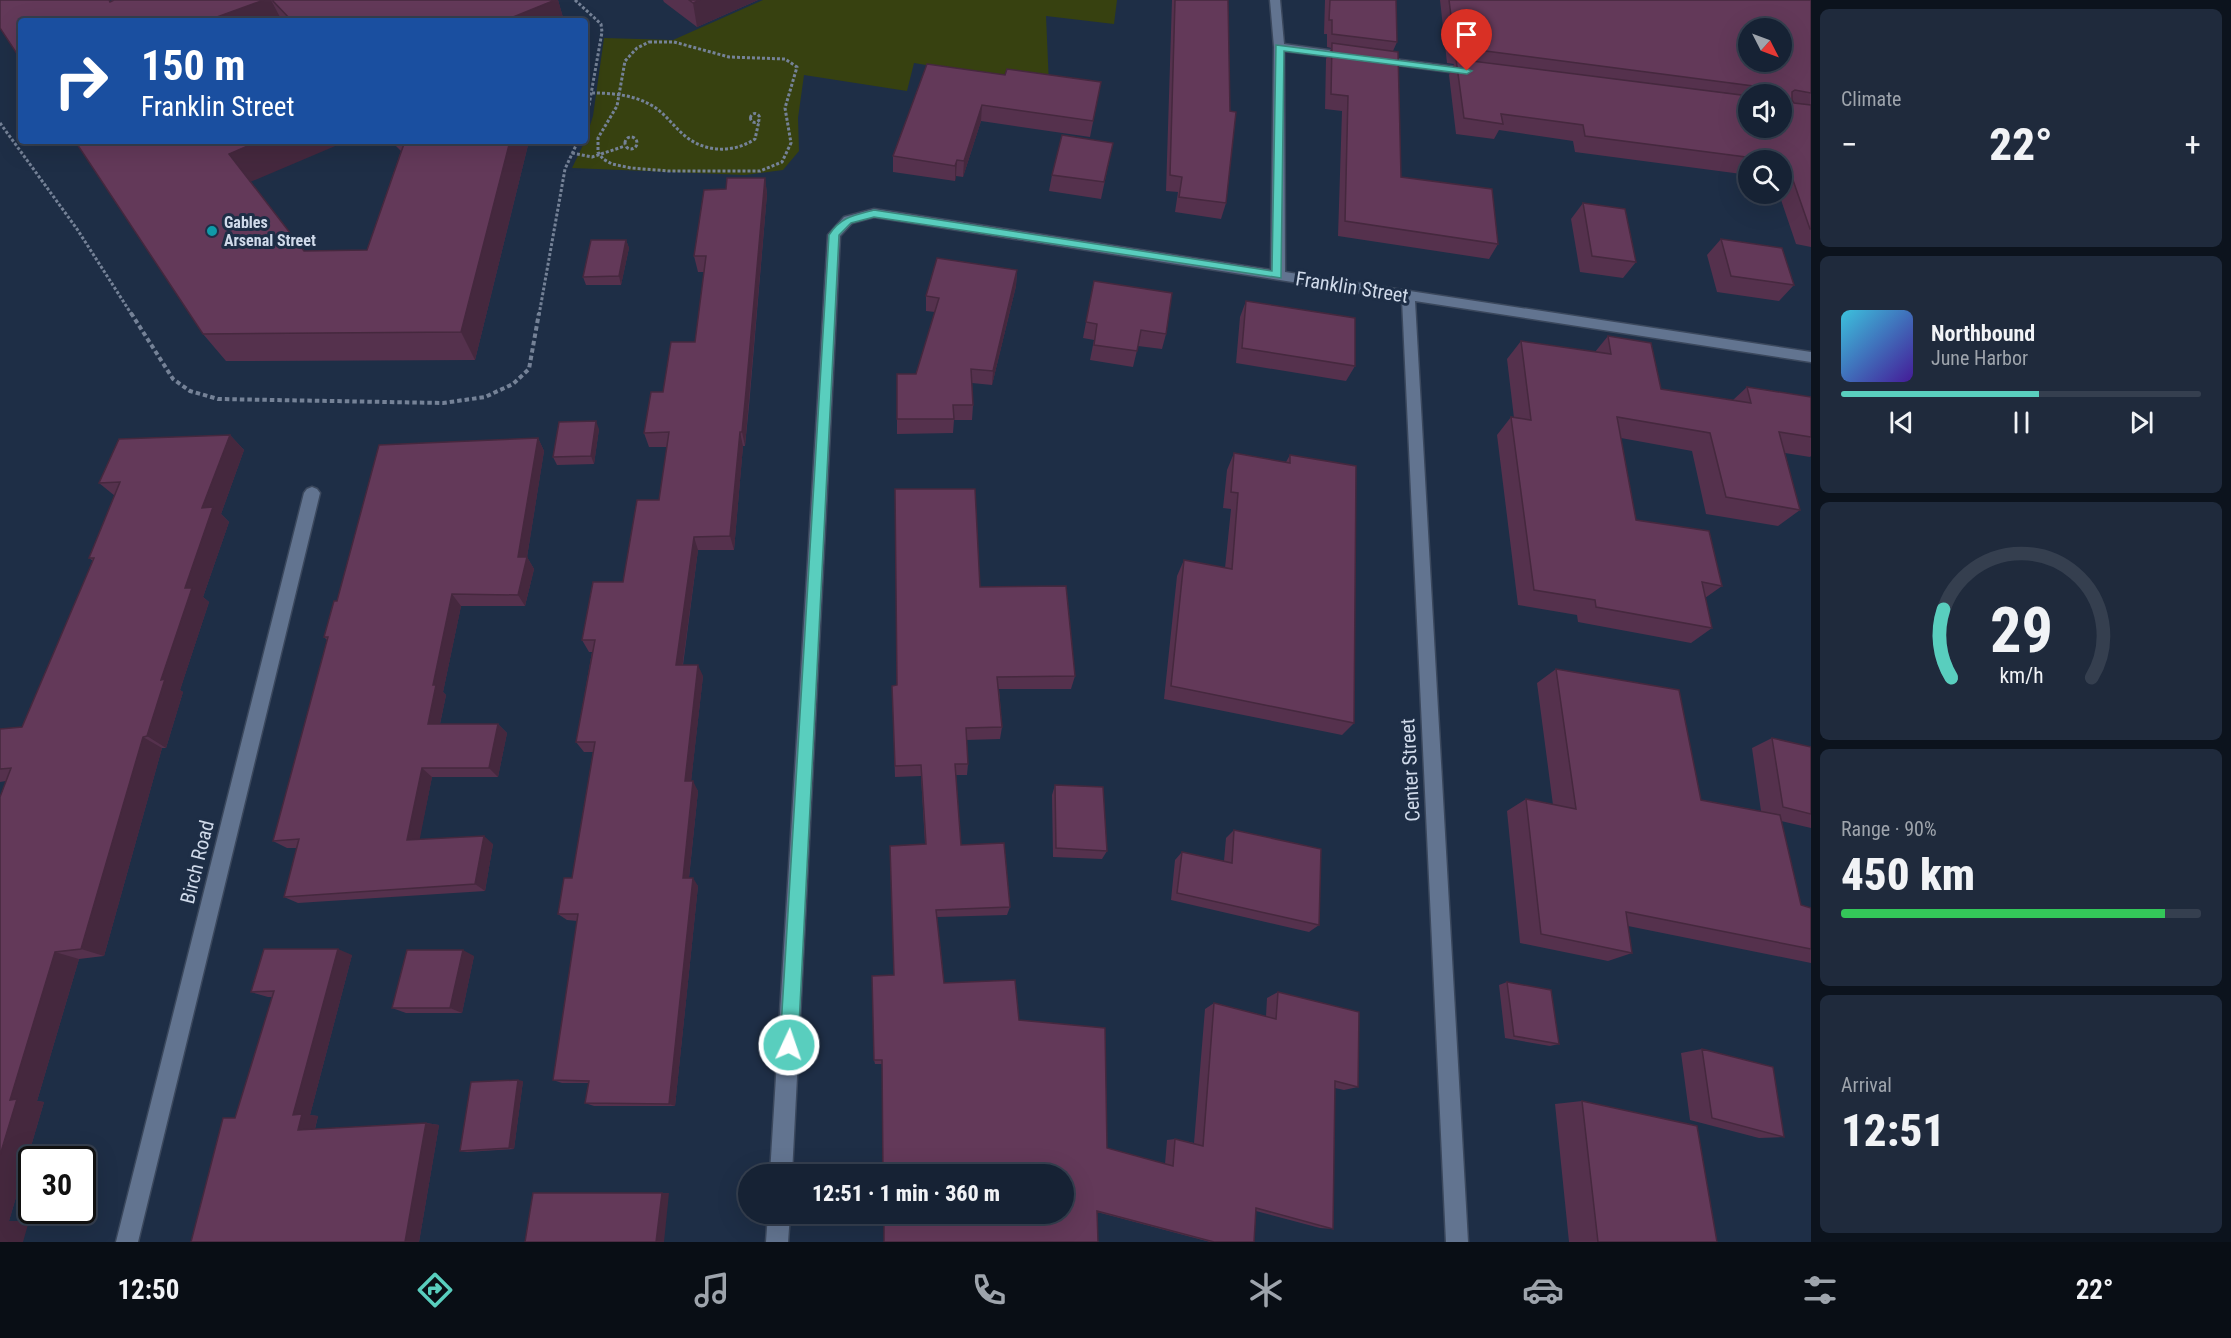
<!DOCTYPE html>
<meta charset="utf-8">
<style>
body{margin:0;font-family:"Roboto Condensed",sans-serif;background:#1f2a3c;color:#f1f3f6;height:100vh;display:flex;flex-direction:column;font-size:22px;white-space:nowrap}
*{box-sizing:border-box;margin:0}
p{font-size:20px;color:#9ea4ac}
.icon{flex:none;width:33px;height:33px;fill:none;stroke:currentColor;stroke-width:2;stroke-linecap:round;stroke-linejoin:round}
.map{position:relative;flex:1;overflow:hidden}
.drawer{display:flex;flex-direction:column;gap:9px;padding:9px;background:#0c131d;width:420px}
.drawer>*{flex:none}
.hud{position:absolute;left:18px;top:18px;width:570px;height:126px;border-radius:6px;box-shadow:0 6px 24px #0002,0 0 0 2px #353f4f;background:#1a4fa0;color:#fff;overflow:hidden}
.needle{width:39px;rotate:132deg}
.buttons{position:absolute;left:1738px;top:18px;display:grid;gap:12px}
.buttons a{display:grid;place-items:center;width:54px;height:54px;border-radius:50%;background:#162234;box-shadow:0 6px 24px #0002,0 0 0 2px #353f4f;font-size:30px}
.speed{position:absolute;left:18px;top:1146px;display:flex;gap:12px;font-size:30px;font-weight:700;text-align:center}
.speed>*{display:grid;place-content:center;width:78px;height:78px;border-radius:50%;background:#162234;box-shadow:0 6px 24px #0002,0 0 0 2px #353f4f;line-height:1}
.speed .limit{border:3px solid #111;border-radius:9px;background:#fff;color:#111}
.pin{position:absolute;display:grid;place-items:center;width:51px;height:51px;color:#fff;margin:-62px -26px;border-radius:50% 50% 50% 0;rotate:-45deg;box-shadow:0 0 6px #0007}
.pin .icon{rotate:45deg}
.me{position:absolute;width:66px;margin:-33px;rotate:3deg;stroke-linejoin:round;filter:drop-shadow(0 0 4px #0008)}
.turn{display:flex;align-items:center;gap:21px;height:126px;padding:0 24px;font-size:27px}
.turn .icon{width:78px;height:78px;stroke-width:2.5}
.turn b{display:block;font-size:42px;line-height:51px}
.big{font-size:45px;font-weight:800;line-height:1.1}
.drawer .card{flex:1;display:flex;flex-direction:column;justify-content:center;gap:9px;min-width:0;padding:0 21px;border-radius:9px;background:#1f2a3c}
.drawer .dial{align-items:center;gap:0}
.dial svg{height:156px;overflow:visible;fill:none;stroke:#353f4f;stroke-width:7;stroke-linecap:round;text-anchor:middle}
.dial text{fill:#f1f3f6;stroke:none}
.song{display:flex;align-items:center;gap:18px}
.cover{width:72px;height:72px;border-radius:9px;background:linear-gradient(135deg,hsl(190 70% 55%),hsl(260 70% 35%))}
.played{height:6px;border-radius:3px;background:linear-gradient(90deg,#59cebe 55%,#353f4f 55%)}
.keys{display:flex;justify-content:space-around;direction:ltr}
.heat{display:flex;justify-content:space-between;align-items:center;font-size:33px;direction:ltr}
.charge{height:9px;border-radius:4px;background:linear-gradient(90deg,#34c759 90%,#353f4f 0)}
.trip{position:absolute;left:738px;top:1164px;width:336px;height:60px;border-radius:30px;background:#162234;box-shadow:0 6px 24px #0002,0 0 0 2px #353f4f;font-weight:800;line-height:60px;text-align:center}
.menu{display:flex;height:96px;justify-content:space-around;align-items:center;background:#090e15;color:#9ea4ac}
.menu .icon{width:42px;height:42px}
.menu .current{color:#59cebe}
.menu b{font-size:27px;color:#f1f3f6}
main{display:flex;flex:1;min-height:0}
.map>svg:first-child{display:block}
.green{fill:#374110}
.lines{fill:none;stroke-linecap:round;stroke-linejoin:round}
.minor-casing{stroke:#3b485d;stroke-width:3}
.path-far1{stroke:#758297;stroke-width:3;stroke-dasharray:3 2;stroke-linecap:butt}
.path{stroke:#758297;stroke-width:4;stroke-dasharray:4.5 3;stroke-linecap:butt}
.minor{fill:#627490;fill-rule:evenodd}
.wall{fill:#55314d;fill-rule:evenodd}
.shaded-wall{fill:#45283e}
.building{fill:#633959;stroke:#45283e;stroke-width:1.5;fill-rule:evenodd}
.route{fill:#59cebe;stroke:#3a867c;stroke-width:1.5}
.culture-dot{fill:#0f9aa8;stroke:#1e2e46;stroke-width:2}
.labels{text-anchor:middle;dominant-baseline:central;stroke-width:6;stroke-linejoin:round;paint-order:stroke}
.far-poi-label{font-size:16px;font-weight:bold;fill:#d0daea;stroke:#1e2e46;text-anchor:start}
.street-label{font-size:20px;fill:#d0daea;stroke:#1e2e46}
</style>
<main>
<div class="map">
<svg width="1811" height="1242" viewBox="0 0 1811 1242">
<rect width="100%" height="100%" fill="#1e2e46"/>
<path class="green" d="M763,0H1117L1114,24L1046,16L1049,85L914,63L907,91L804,75L798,118L799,151L783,170L745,175L572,168L585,141L593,116L604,38L673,40Z"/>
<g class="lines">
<defs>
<path id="minor" d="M1270,0H1280L1284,44L1350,53L1356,56L1350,59L1284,51L1285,272L1811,352V362L1415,301L1468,1242H1446L1402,299L874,217L852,223L840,236L792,1174H770L828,235L844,217L874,209L1271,270L1274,47Z
M1378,57L1472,69L1478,72L1472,75L1374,62L1372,60Z
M312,487L317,489L320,493L138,1242H116L304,493L307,489Z
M768,1214H790L788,1242H766Z"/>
</defs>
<use href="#minor" class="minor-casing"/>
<path class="path-far1" d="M575,0L601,24L602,32L585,128
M649,42H674L729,57L785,59L797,67L785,108L791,143L782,162L760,171H669L631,168L612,164L603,159L598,152V138L617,106L625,61L637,48Z
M592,93C612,93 634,95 651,105C665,113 673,126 685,136C706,153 734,153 755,139L759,121
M750.5 118a4.5 4.5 0 1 1 9 0a4.5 4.5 0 1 1-9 0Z
M0,123L77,229L132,315
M625 143a6 6 0 1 1 12 0a6 6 0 1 1-12 0Z
M572,153L592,157L625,146
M539,315L565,169L578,141"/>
<path class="path" d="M131,313L173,379L190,391L218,399L443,403L485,397L513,384L529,369L539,313"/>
<use href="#minor" class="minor"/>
</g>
<path class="wall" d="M114,0H558L564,21H21Z
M663,0H758L697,27L664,2Z
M1172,0H1228L1226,203L1221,219L1175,212L1178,192L1166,191Z
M1325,0H1396L1397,42L1393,51L1401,177L1498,244L1489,259L1338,236L1342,111L1325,109L1326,59L1331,48L1327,47V34H1324Z
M1440,0H1811V247L1796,244L1779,194H1782V160H1749V175L1575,152L1573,141L1499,130L1494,139L1456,134L1449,75L1454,64L1447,63ZM1749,94H1782L1749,128Z
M1005,75L1101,82L1090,137L981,121L963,177L956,176L955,181L893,172V156Z
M391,141H529L475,360L226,361L203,334L251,182L304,251L367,250L401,151Z
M1113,143L1101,199L1049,191L1052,175Z
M765,178L767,194L749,406L745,446H743L734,550H698L683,665L703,676L691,781L698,791L689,878L698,886L675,1106H594L585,1103L589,1083H562L553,1080L577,921L567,920L558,914L572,878L593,752H584L576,742L592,652H589L582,640L623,582L659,500L667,447H649L644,433L663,392L695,342L704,272H698L694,256L726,189Z
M1583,203L1636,262L1623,278L1580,272L1571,219Z
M1721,239L1794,285L1779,301L1717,292L1707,255Z
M626,240L629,248L621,285H586L583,277Z
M1017,270L1016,286L992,385L972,383L973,405L972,420H954L953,433L897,434V374H916L935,312L926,311V296Z
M1094,281L1166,334L1162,349L1138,346L1133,367L1090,360L1094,340L1083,338Z
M1246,301L1355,366L1346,381L1236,363L1240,317Z
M1608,336L1661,389L1733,400L1747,387L1811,397V456L1810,457L1785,453L1800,510L1778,526L1706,514L1692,451L1621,438L1636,520L1722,586L1705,598L1712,628L1691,643L1578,622L1577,615L1518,605L1497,435L1511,417L1514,418L1507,359L1521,341L1595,352Z
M599,429L594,464L557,465L553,457Z
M230,435L244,450L221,514L229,522L203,597L209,602L180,690L183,692L166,748H162L104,956L79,959L37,1101L44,1102L9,1221H29L0,1242L6,781L0,782V729L22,727L93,561L89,558L115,496L99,483Z
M538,438L544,451L527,557L534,569L525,606H461L443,692L446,695L440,724H498L507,733L498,777H432L419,840L493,844L485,891L298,903L284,897L297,848H287L273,841L327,640L324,637L337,601Z
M1234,453L1286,462L1290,455L1354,723L1342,735L1164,699L1177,576L1184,560L1225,568L1231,509L1223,508L1227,470Z
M980,587L1075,676L1071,689H999L1002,727L1000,739L966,740L968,764L967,775H956L961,845L1010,907L1007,915L937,917L944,983L1019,1020L1107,1148L1165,1164L1167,1140L1175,1139L1194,1143L1205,1009L1214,1003L1266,1016L1267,998L1278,992L1358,1087L1344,1090L1335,1088L1333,1229L1320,1228L1256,1211L1254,1242H1210L1097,1212L882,1064H875L874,1060L925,844L921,776L895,777L892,686L897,685Z
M1556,669L1701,800L1761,811L1752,748L1772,738L1811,747V828L1781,821L1801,905L1811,908V963L1628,926L1632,953L1608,961L1520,943L1507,811L1526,799L1553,805L1537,683Z
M1055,785L1107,851L1102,859L1053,857L1052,795Z
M1234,830L1319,925L1309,932L1171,900L1175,860L1182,852L1224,861L1226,838Z
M352,955L310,1115L318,1116L315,1129L426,1123L439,1125L419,1242H191L235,1118L272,997H268L251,992Z
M474,956L462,1013H406L392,1008Z
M1507,982L1559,1044L1550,1046L1505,1038L1499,985Z
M1702,1049L1784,1137L1759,1138L1690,1120L1681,1053Z
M523,1081L514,1149L467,1152L460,1151Z
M1582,1101L1717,1242H1569L1555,1104Z"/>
<path class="shaded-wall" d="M264,0H271L282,21H206Z
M555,0H558L564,21H503Z
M700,0H758L697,27L693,3Z
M982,105L981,121L963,177L964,161Z
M259,141H347L248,183L229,154Z
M510,141H529L475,360L461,332Z
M957,160L956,176L955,181V166Z
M765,178L767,194L745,446L742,432Z
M626,240L629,248L621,285L619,276Z
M1017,270L1016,286L992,385L993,371Z
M596,421L599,429L594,464L591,456Z
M740,432L743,446L734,550L730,536Z
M230,435L244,450L221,514L229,522L203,597L209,602L180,690L183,692L166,748L147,736L161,680L185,588L202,508Z
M538,438L544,451L527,557L534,569L525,606L518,595V557Z
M694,537L698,550L681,676L676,665Z
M452,594L461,606L443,692L446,695L438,733L428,724L433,685Z
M698,665L703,676L690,791L685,781Z
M498,724L507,733L498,777L489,768Z
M143,737L162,748L104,956L81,949Z
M422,768L432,777L418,848L407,840Z
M693,781L698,791L688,886L683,878Z
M484,836L493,844L485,891L475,884Z
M693,878L698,886L675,1106L669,1104Z
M338,949L352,955L310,1115L318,1116L314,1132L298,1130L293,1115Z
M463,950L474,956L462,1013L450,1008Z
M55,952L79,959L37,1101L44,1102L9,1221H29L23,1242H0V1155L10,1100Z
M518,1080L523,1081L514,1149L509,1148Z
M426,1123L439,1125L419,1242H405Z
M662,1193H669L664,1242H656Z"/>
<path class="building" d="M0,0H109L110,2L114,0H264L206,21H21V60L0,28Z
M272,0H555L503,21H292Z
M689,0H700L693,3Z
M1175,0H1228L1230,111L1236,112L1226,203L1179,197L1182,177L1170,175Z
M1330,0H1396L1397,42L1332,34V20H1329Z
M1449,0H1811V93L1795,90L1792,92V100L1794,103L1811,105V229H1810L1787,163L1782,162V160H1769L1585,136L1583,125L1501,114L1503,124L1464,118L1456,59L1749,96V128H1782V94H1762L1763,89L1761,87L1455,47ZM1749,28H1782V62H1749Z
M1332,43L1398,52L1401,177L1492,189L1498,244L1345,221L1348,96L1331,94Z
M927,64L1005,75L1007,69L1101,82L1093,121L982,105L964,161L957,160L955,166L893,156Z
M1062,135L1113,143L1104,182L1052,175Z
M75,141H259L229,154L304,251L367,250L405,141H510L461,332L203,334Z
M727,178H765L746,391L742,432H740L730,536L694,537L676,665H698L685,781H693L683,878H693L669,1104L585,1103L589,1081L553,1080L578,914H558L564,878H572L595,742H576L595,640H582L593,582H623L637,500H659L669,432L644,433L651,392H663L671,342H695L706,256H694L704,190L726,189Z
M1583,203L1625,209L1636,262L1592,256Z
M1721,239L1782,248L1794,285L1731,276Z
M591,240H626L619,276L583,277Z
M937,258L1017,270L993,371L971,369L973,405H953L954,419H897V374H916L939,298L926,296Z
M1094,281L1172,293L1166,334L1141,330L1137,351L1094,345L1097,324L1086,322Z
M1246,301L1355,318V366L1242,348Z
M1608,336L1651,343L1661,389L1751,403L1747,387L1811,397V437L1779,432L1800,510L1726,497L1710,433L1617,417L1636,520L1709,531L1722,586L1702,582L1712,628L1596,607L1595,600L1534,590L1511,417L1531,420L1521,341L1611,354Z
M596,421L591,456L553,457L559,422Z
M230,435L202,508L213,507L185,588H192L161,680L165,679L147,736L143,737L81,949L55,952L10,1100L17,1099L0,1155V797L11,768L0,769V729L22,727L94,558H89L120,482L99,483L119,439Z
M538,438L518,557H527L518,595L452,594L433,685H436L428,724H498L489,768H422L407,840L484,836L475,884L284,897L299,839L273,841L328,637H324L334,601H337L379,445Z
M1234,453L1290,463V455L1356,466L1354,723L1171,686L1184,560L1232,569L1238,493L1231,492Z
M895,489H975L980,587L1066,586L1075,676L997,677L1002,727L966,728L968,764H955L961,845L1004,843L1010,907L936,910L944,983L1015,980L1019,1020L1105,1028L1107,1148L1173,1166L1175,1139L1203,1146L1214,1003L1276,1019L1278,992L1359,1012L1358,1087L1335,1081L1333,1229L1256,1208L1254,1242H1214L1097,1211L1098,1242H884V1214H1064V1174H883L882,1060H874L872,976L894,975L890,846L926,844L921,765L895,766L892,686L897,685Z
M1556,669L1679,690L1701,800L1780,815L1801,905L1811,908V949L1626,912L1632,953L1541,934L1526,799L1576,809Z
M1772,738L1811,747V814L1783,807Z
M1055,785L1103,787L1107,851L1056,848Z
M1234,830L1321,849L1319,925L1177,893L1182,852L1232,863Z
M264,949H338L293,1115L302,1114L298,1130L426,1123L405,1242H191L223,1118H235L274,991L251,992Z
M407,950H463L450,1008H392Z
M1507,982L1551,990L1559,1044L1514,1036Z
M1702,1049L1773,1067L1784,1137L1712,1118Z
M518,1080L509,1148L460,1151L471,1082Z
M1582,1101L1697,1126L1717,1242H1598Z
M533,1193H662L656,1242H525Z"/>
<path class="route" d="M1276,45L1467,69L1472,71L1467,74L1284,51L1281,278L874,217L851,223L839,235L798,1045L795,1051L789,1054L783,1051L780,1045L829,235C840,217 855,215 874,210L1272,271Z"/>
<circle class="culture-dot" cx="212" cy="231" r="6"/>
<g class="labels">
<g class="far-poi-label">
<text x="224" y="222">Gables<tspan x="224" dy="18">Arsenal Street</tspan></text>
</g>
<g class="street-label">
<text transform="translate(1352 287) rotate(9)">Franklin Street</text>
<text transform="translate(1410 770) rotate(-93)">Center Street</text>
<text transform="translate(197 862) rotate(-76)">Birch Road</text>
</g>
</g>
</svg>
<div class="buttons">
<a><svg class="needle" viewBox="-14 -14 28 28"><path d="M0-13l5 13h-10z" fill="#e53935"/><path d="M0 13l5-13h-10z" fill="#9ea4ac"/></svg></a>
<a><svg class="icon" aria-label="sound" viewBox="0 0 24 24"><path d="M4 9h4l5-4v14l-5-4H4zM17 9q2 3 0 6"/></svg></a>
<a><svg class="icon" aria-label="search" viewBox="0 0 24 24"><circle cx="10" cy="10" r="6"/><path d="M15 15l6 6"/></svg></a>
</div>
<div class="speed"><div class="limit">30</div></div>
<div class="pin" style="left:1467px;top:71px;background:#d93025"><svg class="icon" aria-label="arrive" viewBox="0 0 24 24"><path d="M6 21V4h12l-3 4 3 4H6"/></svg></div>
<svg class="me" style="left:789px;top:1045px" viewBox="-20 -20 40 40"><circle r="17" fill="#59cebe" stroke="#fff" stroke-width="3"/><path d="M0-11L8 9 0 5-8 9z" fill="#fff"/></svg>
<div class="trip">12:51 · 1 min · 360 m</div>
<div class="hud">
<div class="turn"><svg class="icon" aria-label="right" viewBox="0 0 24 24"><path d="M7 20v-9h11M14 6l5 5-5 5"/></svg><div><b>150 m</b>Franklin Street</div></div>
</div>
</div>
<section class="drawer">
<div class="card"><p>Climate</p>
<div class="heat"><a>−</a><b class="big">22°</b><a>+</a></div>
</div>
<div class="card">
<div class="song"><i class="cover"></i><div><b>Northbound</b><p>June Harbor</p></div></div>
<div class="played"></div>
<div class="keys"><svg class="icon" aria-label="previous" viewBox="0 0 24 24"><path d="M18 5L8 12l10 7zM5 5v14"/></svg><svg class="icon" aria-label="pause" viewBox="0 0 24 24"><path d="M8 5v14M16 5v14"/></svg><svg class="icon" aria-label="next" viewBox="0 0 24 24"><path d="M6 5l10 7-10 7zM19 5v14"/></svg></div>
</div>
<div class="card dial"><svg viewBox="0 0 100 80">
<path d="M14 69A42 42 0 1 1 86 69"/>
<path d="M14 69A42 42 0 0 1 10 34" stroke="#59cebe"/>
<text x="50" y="56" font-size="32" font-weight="700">29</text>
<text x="50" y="72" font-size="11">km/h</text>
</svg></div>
<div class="card"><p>Range · 90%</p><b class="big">450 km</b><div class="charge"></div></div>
<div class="card"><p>Arrival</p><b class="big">12:51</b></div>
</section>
</main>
<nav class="menu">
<b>12:50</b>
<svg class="icon current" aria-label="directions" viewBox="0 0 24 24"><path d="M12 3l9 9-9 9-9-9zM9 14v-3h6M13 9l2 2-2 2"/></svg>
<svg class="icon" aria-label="music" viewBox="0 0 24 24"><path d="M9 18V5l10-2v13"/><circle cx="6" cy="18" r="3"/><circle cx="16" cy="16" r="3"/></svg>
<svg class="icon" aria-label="phone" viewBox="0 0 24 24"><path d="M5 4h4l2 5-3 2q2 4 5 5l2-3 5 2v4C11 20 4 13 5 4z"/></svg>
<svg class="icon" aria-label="climate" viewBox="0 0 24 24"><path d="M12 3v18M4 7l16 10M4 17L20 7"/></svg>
<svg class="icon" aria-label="car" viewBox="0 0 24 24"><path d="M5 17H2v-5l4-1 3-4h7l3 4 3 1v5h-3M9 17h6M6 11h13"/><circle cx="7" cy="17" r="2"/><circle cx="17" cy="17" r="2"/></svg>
<svg class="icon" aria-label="filters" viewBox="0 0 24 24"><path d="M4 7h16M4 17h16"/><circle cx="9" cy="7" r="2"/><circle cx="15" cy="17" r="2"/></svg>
<b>22°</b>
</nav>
